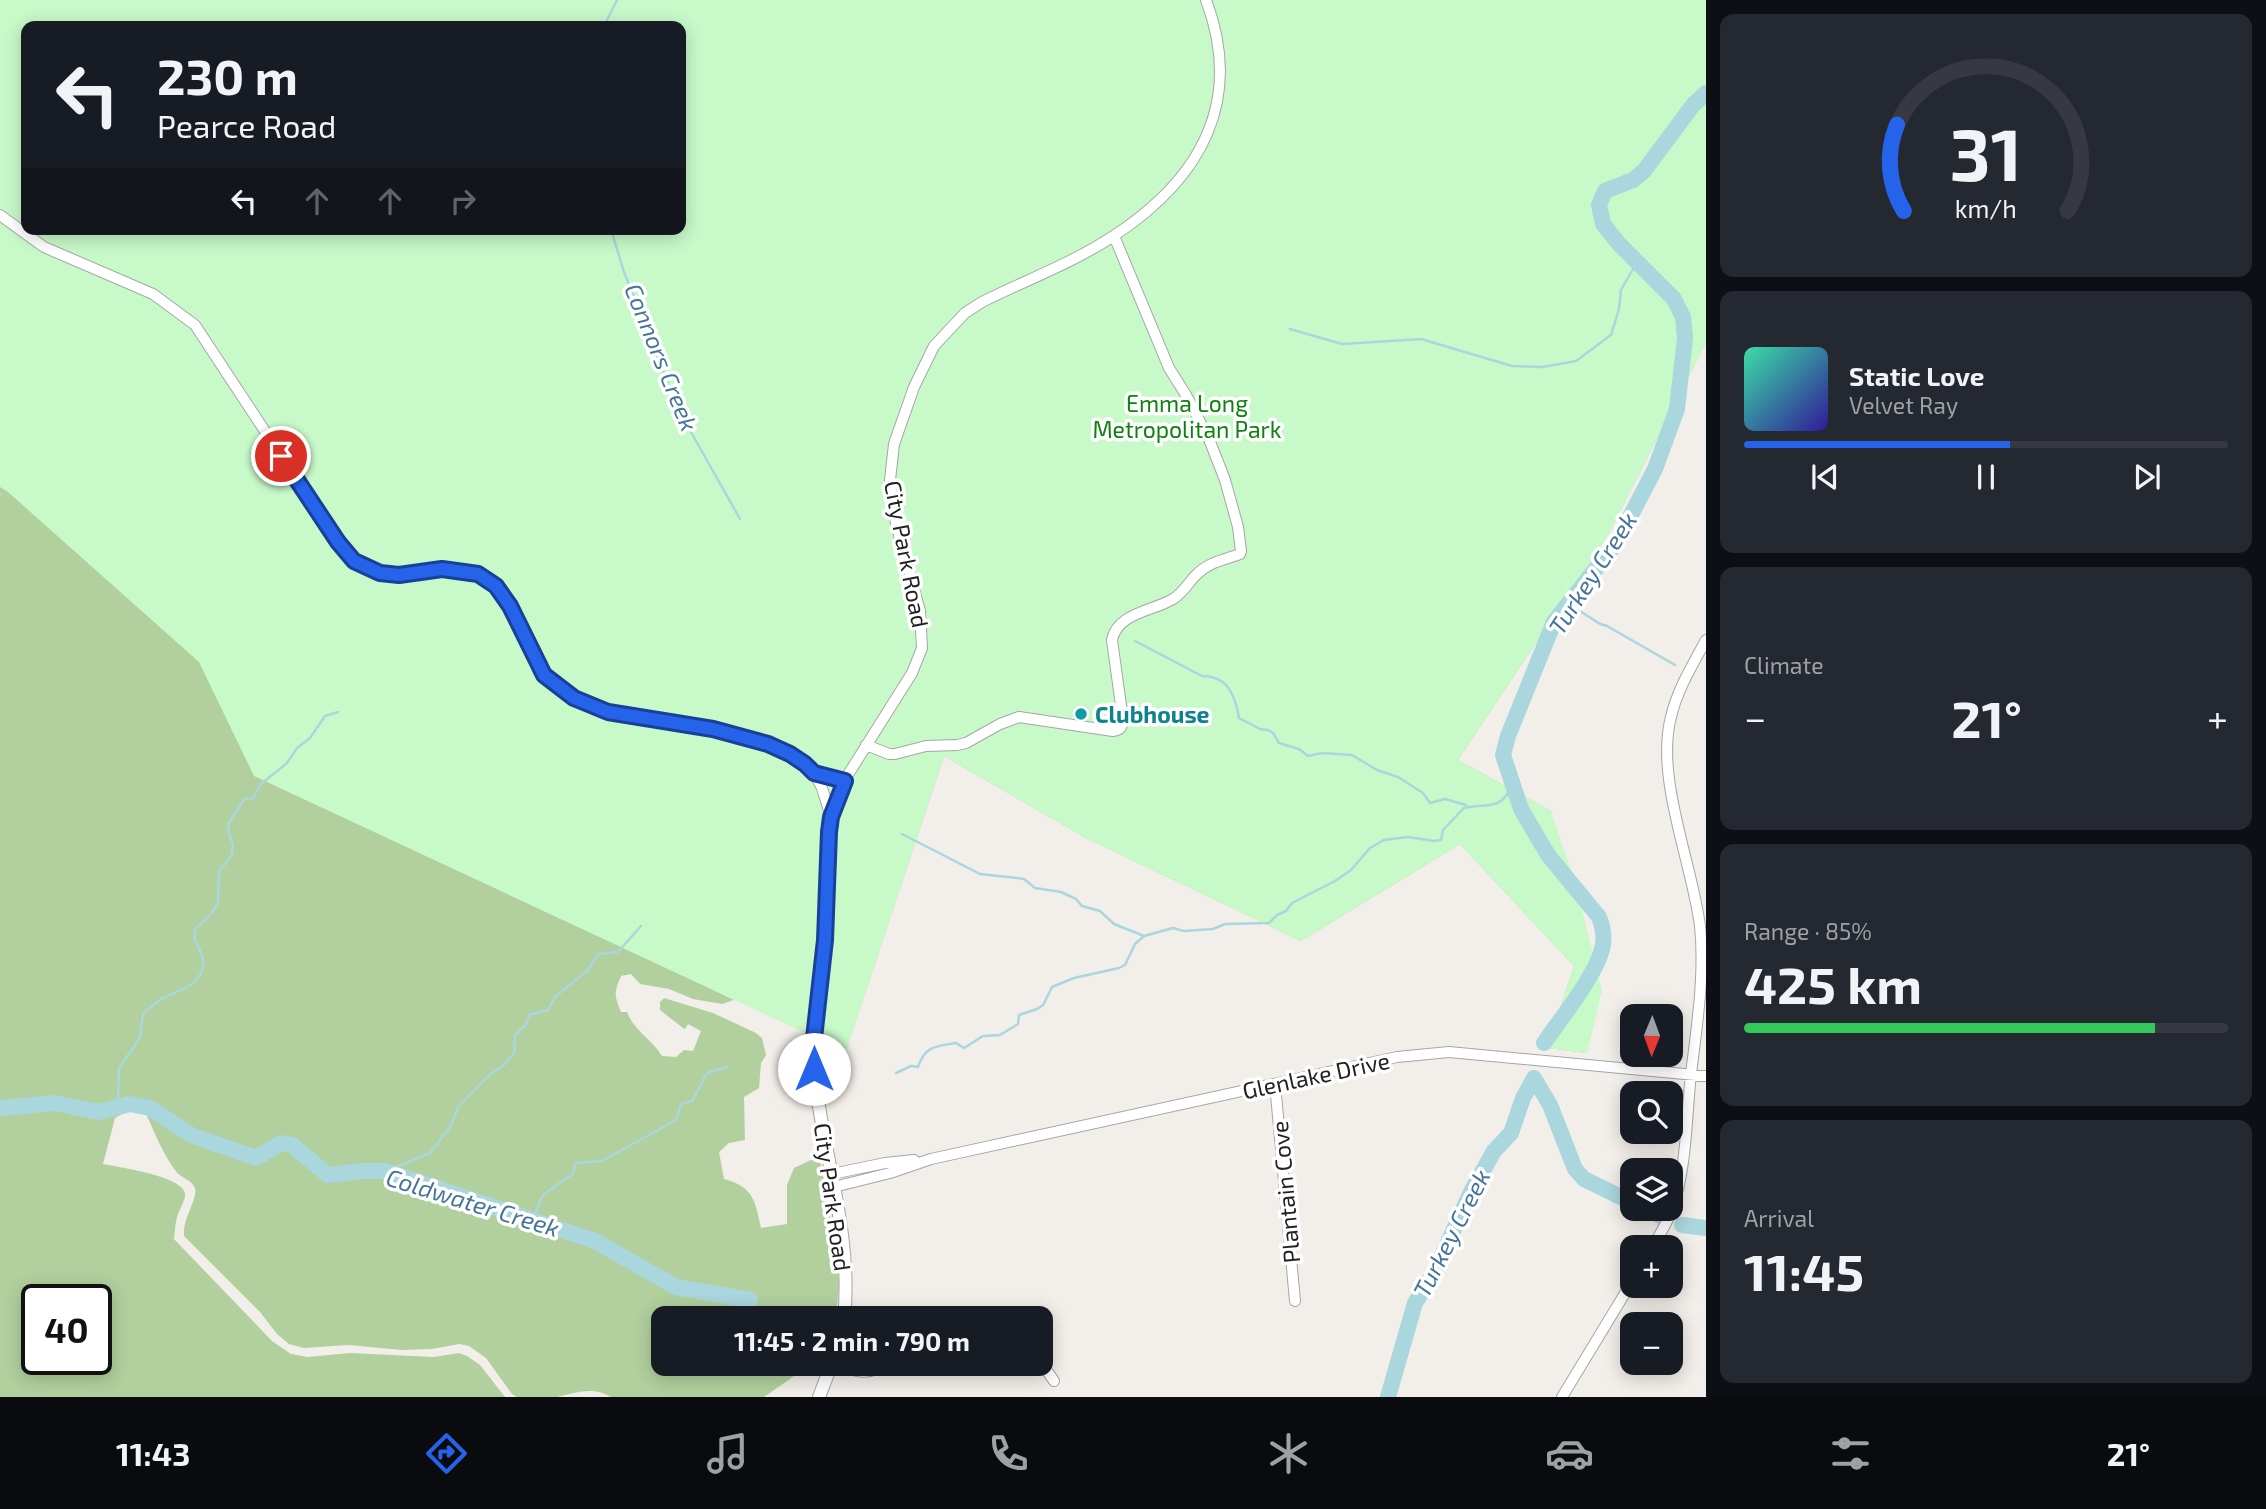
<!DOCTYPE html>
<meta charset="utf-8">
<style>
body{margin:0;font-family:"Exo 2",sans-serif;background:#242831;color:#f1f3f6;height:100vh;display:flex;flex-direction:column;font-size:26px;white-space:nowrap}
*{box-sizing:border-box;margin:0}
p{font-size:23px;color:#9ea1a6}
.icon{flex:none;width:38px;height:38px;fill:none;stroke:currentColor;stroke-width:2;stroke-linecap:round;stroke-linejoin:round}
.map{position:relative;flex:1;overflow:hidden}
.panel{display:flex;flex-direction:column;gap:14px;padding:14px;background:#0d0f14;width:560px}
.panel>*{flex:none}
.top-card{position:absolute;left:21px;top:21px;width:665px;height:214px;border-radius:14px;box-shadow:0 4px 18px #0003;background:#171b24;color:#f1f3f6;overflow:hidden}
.needle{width:46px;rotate:181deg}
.controls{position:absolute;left:1620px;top:1004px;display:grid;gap:14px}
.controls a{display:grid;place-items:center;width:63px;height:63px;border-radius:14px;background:#171b24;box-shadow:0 4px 18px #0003;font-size:35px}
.speed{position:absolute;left:21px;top:1284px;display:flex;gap:14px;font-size:35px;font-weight:700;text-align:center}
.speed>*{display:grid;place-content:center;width:91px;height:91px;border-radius:50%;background:#171b24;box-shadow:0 4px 18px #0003;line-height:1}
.speed .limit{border:4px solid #111;border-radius:10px;background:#fff;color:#111}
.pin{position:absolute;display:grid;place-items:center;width:60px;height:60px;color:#fff;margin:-30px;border:4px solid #fff;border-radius:50%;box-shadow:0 2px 7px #0007}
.me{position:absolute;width:77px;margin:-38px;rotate:0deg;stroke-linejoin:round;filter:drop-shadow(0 0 5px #0008)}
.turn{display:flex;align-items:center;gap:24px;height:147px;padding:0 21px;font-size:32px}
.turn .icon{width:91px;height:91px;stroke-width:2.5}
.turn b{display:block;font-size:49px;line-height:60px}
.lanes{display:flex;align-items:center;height:66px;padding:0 21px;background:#0003;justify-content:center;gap:35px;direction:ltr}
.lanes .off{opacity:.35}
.big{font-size:52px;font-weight:700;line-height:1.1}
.panel .tile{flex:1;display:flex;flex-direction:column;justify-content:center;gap:10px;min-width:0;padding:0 24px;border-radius:14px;background:#242831}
.panel .dial{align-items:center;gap:0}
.dial svg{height:182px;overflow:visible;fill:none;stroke:#363941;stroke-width:7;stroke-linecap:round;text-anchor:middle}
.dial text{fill:#f1f3f6;stroke:none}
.song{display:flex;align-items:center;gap:21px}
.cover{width:84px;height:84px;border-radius:10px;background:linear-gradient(135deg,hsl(160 70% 55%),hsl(250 70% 35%))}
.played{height:7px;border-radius:4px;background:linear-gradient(90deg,#2563eb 55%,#363941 55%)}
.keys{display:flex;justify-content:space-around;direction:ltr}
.heat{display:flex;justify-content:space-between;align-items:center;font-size:38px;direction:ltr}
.charge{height:10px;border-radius:5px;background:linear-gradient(90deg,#34c759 85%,#363941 0)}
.trip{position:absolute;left:651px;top:1306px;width:402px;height:70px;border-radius:14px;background:#171b24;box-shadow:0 4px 18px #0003;font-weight:700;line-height:70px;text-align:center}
.tabs{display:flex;height:112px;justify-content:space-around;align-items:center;background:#090b0e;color:#9ea1a6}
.tabs .icon{width:49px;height:49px}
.tabs .on{color:#2563eb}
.tabs b{font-size:32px;color:#f1f3f6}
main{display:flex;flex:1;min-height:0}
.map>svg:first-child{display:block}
.forest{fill:#b1d09e;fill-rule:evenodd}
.park{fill:#c8f9c9;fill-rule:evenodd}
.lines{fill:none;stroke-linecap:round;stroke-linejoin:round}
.stream{stroke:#aad6de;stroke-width:2.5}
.river{stroke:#aad6de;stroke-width:16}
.minor-casing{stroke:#a6a6a6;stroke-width:12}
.tertiary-casing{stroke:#a6a6a6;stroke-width:14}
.minor{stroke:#fff;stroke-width:10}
.tertiary{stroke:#fff;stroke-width:12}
.route-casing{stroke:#184099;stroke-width:18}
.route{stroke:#2563eb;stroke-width:12}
.culture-dot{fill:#0f9aa8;stroke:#fff;stroke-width:2.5}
.labels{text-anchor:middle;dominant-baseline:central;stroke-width:7;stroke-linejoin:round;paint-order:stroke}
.park-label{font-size:23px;fill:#0e820e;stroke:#fff}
.street-label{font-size:23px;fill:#222;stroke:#fff}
.culture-label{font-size:23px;font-weight:bold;fill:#0d838f;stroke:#fff;text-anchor:start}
.water-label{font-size:24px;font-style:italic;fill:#45769a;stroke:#fff}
</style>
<main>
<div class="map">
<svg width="1706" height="1397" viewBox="0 0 1706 1397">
<rect width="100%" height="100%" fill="#f2eee9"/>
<path class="forest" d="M0,0H1706V342L1609,533L1458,760L1551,811L1587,1053L1547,1048L1574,966L1460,844L1301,941L1084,837L944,756L866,991L687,977L734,1000L722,1004L693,999L669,989L640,984L631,974L621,976C614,993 614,995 621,1012H627C634,1031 652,1039 662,1056L676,1057L684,1050L693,1051L701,1031L688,1024L685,1029L683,1028L660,1010V1002L664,998L713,1013L756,1033L762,1038L766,1055L761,1063L759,1088L744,1097L745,1140L729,1143L719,1152L724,1179C754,1187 755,1201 761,1228L787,1224V1185L794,1168L811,1160L820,1159L832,1226L839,1284L836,1318H663V1363H813L764,1397H611C591,1386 577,1393 557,1397C544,1397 530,1397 517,1397L512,1394L486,1358L469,1346L459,1344L432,1349L402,1350L348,1345L304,1348L289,1344L277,1334L260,1312L184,1236C182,1219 198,1199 195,1188C191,1179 180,1178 175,1170C162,1153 154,1130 144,1110C132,1109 125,1112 115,1118L103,1164C118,1167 189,1177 185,1196C184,1203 179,1210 177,1217C175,1224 175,1231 174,1239L272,1341L291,1354L308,1357L350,1353L434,1357L459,1353L467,1356L480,1365L505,1397H0ZM26,26H681V229H26ZM37,1300H96V1360H37Z"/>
<path class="park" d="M0,0H1706V342L1609,533L1458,760L1551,811L1576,886L1602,991L1587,1053L1547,1048L1574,966L1460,844L1301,941L1084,837L944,756L846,1052L254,776L199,662L8,492L0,487ZM26,26H681V229H26Z"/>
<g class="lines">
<path class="stream" d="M604,26L617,0
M611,229L624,272L678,409L740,519
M1290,329L1342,344L1421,339L1512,366L1543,367L1576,361L1611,335L1619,309L1621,290L1637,262
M0,495L1,494
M1569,604L1600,624L1607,626L1675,665
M1135,641L1202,676C1228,676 1235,695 1239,718L1260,729L1268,730L1273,733L1279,743L1299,749L1308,756L1322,753L1352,755L1377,770L1398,777L1423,793L1430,803L1445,799L1466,805
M902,834L980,874L1017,878L1024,879L1035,888L1061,892L1076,899L1082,906L1100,911L1114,924L1144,936
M896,1073L911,1066L918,1067C925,1046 936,1046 956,1043L964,1048L983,1036L1000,1035L1018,1024L1019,1015L1037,1009L1043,1005L1052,987L1074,978L1119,968L1125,965L1135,944L1144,936L1173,928L1184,931L1213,929L1225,924L1269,923L1277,915L1286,911L1292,903L1335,881L1351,870L1370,848L1384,840L1408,837L1434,841L1441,840L1443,830L1464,808C1487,802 1501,813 1513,783
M118,1107L119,1068L140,1038L143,1014C148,1010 154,1004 160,1000C176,990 205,986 203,961C202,947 193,947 195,929L210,915L218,903L219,872L232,854L233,845L228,831L229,823L244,799L253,798L261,784L287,763L297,748L310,738L325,716L338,712
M386,1171L430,1153L450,1127L459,1106L486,1078L505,1064L514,1053L515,1035L526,1025L529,1015L548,1010L555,997L588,970L598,954L618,952L641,926
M532,1220L543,1195L573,1174L576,1163L602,1161L676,1120L681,1104L692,1101L707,1073L727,1067"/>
<path class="river" d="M1544,1043C1561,1018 1595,977 1602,949C1605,938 1603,927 1599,917L1548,855L1521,809L1503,755L1508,736L1554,622L1617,542L1655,469L1677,409L1685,338L1683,317L1674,299L1619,244L1603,224L1599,205L1605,191L1633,180L1644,171L1693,105L1706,93
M1534,1078L1550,1105L1575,1169L1584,1179L1633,1203
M0,1108L55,1103L98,1112L130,1104L150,1108L191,1135L256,1158L281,1143L292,1145L328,1175L363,1171H386L595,1241L676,1287L750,1300
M1647,1209L1661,1216
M1682,1225L1706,1228
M1388,1397L1415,1303L1434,1273L1471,1192L1494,1151L1511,1133L1523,1098L1534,1078"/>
<defs>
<path id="minor" d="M0,215L44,247L153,294L195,325L338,542L354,561L380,573L399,575L442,569L478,574L496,586L510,606L544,675L574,698L608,712L713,729L768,744L790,754L814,773L822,788L831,817
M866,745L889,754H895L926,746L957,745L966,743L1000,724L1019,717L1113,731C1121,730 1122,727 1123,720L1112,640C1117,613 1153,611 1173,599C1183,593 1188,583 1196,575C1209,562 1223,560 1240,554L1241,551L1238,527L1225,480L1209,439L1186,395L1169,368L1114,236
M814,773L844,781L912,673L922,648L920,611L897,528L892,500L890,480L894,444L914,387L934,346L965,313L982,302C1026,280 1075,262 1115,235C1201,178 1244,101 1206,0
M1275,1084L1295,1301
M832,1174L885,1163L914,1160
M834,1187L890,1173L931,1159L1397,1057L1449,1052L1706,1076
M1652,1248C1659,1236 1667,1223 1672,1210C1687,1167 1686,1119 1691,1074C1697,1024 1705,975 1700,926C1692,863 1655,777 1671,717C1677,690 1693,664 1706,640
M977,1318H990
M1041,1362L1054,1381
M832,1363C857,1372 866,1377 890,1363
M1562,1397L1633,1280"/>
<path id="tertiary" d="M844,1318C853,1234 822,1153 814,1070C810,1026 821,982 825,938C828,903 826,867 829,832L831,817L844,781
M819,1397L832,1363"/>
</defs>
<use href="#minor" class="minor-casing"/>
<use href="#tertiary" class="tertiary-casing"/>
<use href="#minor" class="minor"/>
<use href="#tertiary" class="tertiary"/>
</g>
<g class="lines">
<defs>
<path id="route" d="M281,456L338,542L354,561L380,573L399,575L442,569L478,574L496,586L510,606L544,675L574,698L608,712L713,729L768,744L790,754L805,764L814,773L845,781L831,817L829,832L825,940L813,1047L814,1069"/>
</defs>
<use href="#route" class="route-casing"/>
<use href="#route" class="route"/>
</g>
<circle class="culture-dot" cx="1081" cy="714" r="7"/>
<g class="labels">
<g class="park-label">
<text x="1187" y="403">Emma Long<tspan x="1187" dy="26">Metropolitan Park</tspan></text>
</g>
<g class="street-label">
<text transform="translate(907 554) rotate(79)">City Park Road</text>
<text transform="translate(1316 1075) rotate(-12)">Glenlake Drive</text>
<text transform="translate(1285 1192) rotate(-95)">Plantain Cove</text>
<text transform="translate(833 1197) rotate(82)">City Park Road</text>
</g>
<g class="culture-label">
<text x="1095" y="714">Clubhouse</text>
</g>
<g class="water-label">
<text transform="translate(662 357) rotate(68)">Connors Creek</text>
<text transform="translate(1592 573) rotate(-57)">Turkey Creek</text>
<text transform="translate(473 1202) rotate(17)">Coldwater Creek</text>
<text transform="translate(1451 1233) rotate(-63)">Turkey Creek</text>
</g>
</g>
</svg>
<div class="controls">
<a><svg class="needle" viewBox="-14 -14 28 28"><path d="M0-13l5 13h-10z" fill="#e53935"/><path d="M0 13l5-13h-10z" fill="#9ea1a6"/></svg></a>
<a><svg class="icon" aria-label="search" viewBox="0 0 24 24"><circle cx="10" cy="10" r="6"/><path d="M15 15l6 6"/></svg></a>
<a><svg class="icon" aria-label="layers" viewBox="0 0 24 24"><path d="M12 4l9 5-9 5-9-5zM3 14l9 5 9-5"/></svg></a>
<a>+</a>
<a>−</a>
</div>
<div class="speed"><div class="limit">40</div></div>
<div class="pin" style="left:281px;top:456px;background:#d93025"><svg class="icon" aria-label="arrive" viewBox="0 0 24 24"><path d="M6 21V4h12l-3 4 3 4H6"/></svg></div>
<svg class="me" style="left:814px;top:1069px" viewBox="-20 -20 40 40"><circle r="19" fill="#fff"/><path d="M0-13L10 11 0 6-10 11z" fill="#2563eb"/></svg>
<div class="trip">11:45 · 2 min · 790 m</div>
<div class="top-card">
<div class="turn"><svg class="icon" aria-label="left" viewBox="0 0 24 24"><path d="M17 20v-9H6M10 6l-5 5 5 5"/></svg><div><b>230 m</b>Pearce Road</div></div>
<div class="lanes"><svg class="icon" aria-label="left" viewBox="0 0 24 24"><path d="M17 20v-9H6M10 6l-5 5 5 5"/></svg><svg class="icon off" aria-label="ahead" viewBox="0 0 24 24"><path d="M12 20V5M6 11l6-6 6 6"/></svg><svg class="icon off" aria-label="ahead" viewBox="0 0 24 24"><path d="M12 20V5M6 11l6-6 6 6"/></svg><svg class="icon off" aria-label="right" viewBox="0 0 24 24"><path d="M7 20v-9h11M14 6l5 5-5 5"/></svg></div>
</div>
</div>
<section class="panel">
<div class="tile dial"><svg viewBox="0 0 100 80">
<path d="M14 69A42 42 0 1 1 86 69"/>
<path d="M14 69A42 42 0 0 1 11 31" stroke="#2563eb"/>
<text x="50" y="56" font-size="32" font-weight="700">31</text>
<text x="50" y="72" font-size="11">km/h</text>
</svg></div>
<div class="tile">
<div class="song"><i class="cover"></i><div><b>Static Love</b><p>Velvet Ray</p></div></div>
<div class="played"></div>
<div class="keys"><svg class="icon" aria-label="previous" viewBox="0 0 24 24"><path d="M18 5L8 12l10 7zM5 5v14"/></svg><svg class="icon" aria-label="pause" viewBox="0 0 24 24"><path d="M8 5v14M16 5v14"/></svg><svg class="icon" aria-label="next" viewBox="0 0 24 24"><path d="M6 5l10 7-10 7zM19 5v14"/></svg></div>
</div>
<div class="tile"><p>Climate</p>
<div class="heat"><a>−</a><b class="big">21°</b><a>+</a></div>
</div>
<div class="tile"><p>Range · 85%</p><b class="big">425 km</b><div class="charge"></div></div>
<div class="tile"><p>Arrival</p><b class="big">11:45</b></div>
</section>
</main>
<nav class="tabs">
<b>11:43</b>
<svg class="icon on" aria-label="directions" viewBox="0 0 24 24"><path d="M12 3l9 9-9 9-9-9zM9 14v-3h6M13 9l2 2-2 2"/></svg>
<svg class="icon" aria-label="music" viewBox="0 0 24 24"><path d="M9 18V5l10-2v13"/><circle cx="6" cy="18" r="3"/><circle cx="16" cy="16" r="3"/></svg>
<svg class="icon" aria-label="phone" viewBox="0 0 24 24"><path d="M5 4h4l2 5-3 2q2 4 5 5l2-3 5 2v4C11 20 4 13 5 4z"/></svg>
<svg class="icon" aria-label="climate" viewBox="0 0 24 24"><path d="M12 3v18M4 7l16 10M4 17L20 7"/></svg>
<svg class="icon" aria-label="car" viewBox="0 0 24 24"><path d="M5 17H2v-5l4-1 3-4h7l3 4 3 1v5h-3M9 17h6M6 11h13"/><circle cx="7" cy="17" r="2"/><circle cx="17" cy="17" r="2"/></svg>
<svg class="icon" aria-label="filters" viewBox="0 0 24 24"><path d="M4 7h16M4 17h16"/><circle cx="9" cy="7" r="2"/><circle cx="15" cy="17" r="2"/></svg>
<b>21°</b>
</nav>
